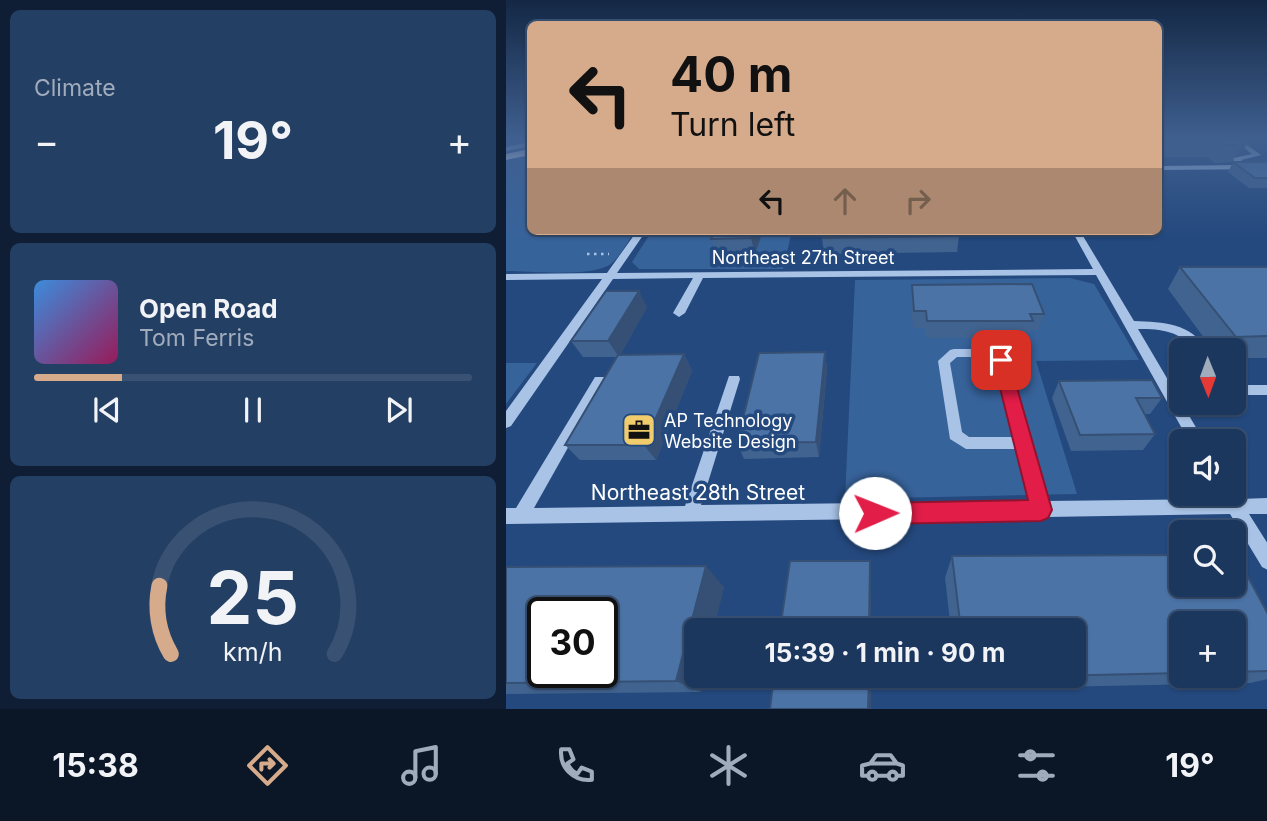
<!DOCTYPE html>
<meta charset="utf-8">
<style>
body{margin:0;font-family:Inter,sans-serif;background:#243f64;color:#f1f3f6;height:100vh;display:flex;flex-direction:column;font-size:26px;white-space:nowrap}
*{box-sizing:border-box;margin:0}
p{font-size:23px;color:#a0acbc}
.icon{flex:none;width:38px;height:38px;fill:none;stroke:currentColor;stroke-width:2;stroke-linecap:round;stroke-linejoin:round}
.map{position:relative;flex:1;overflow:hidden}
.details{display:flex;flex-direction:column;gap:10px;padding:10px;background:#0f1e34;width:506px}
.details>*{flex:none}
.guide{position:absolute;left:21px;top:21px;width:635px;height:214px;border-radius:10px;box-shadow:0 2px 5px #0004,0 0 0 2px #395173;background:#d6ab8b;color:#111;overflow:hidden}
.needle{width:46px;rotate:179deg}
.fabs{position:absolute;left:663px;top:338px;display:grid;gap:14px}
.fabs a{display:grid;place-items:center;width:77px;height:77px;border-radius:10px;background:#1b375e;box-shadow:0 2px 5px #0004,0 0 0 2px #395173;font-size:35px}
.speed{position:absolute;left:21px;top:597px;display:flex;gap:14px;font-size:35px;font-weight:700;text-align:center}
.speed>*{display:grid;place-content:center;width:91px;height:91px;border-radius:50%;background:#1b375e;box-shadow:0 2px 5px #0004,0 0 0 2px #395173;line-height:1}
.speed .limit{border:4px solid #111;border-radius:10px;background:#fff;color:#111}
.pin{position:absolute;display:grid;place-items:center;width:60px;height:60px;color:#fff;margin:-30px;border-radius:14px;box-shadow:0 4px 10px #0006}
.me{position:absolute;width:77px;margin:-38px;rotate:89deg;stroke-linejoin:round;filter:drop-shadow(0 0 5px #0008)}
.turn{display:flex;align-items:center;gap:24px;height:147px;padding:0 28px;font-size:32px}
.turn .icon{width:91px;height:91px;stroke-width:2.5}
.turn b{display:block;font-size:49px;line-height:60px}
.lanes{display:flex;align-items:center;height:66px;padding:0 28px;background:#0003;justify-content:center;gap:35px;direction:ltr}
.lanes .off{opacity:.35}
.big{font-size:52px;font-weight:700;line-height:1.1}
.details .widget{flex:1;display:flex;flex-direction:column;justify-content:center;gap:10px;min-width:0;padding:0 24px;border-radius:10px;background:#243f64}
.details .dial{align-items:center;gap:0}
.dial svg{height:182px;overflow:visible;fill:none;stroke:#395173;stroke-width:7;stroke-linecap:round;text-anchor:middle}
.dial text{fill:#f1f3f6;stroke:none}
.song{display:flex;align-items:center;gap:21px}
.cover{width:84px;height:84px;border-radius:10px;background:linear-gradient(135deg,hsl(210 70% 55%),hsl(330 70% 35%))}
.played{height:7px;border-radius:4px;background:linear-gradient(90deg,#d6ab8b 20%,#395173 20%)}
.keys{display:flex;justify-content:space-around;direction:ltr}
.heat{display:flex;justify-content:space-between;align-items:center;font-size:38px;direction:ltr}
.trip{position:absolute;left:178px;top:618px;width:402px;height:70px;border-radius:10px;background:#1b375e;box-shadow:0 2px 5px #0004,0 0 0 2px #395173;font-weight:700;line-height:70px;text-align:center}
.tabs{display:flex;height:112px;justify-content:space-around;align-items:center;background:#0b1626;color:#a0acbc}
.tabs .icon{width:49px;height:49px}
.tabs .selected{color:#d6ab8b}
.tabs b{font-size:32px;color:#f1f3f6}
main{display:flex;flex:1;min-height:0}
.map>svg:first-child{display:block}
.green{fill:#37639b}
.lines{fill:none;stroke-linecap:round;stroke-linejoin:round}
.path{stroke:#a9c3e6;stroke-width:2.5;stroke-dasharray:2.5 4.5;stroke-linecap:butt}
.minor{fill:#a9c3e6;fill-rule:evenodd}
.major{fill:#eaf1fd;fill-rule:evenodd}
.path-bridge{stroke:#a9c3e6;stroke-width:2;stroke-dasharray:2 3.5;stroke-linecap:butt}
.wall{fill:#41638f;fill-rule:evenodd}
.shaded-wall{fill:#355074}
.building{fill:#4c73a6;stroke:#355074;stroke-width:2;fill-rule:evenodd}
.route{fill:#e11d48;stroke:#92132f;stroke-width:2}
.labels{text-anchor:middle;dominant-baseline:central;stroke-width:7;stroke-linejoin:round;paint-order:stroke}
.street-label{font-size:18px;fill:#fff;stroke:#24497e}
.poi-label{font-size:18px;fill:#fff;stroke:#24497e;text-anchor:start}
.near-street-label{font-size:21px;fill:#fff;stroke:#24497e}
</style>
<main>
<section class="details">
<div class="widget"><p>Climate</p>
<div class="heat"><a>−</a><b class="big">19°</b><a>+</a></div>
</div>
<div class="widget">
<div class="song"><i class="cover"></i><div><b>Open Road</b><p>Tom Ferris</p></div></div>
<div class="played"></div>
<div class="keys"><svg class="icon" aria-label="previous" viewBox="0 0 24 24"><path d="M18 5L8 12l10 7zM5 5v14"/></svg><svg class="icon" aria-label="pause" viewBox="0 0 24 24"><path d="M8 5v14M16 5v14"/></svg><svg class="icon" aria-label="next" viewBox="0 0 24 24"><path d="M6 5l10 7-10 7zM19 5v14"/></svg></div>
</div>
<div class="widget dial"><svg viewBox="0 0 100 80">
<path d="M14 69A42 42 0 1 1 86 69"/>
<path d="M14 69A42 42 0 0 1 9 39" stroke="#d6ab8b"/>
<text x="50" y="56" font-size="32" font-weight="700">25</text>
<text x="50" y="72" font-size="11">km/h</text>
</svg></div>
</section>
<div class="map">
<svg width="762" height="709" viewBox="0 0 762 709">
<rect width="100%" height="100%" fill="#24497e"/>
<path class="green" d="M0,139H24V231H129C122,241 115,255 106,263C88,278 24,271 0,271Z
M146,231H286L277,269H133L126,262Z
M564,278L588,284L633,360L530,361L571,494L339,499L349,280Z
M0,363H31L0,404Z"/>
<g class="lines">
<path class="path" d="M81,254H103"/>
<path class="minor" d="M726,139H733L755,155L735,160L742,165H762V169L653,170V166L733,165L727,160V158L746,154Z
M24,142V146L0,151V147Z
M131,231H140L111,273L587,269L566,231H574L628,321C658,322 684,323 702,350H689C673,331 657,329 632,329L698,441H683L590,275L197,278L179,313L173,317L167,313L187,278L107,279L5,426L0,428V411L96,279L0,280V274L101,273Z
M448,349H479L499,357L540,501L715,499L713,494H728V491L733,499L762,498V514H743L762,544V570L756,567L724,514L540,517L535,519L530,517L0,524V508H10L89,377H99L100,380L28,508L179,506L222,379L223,376H233L234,379L195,505L524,501L511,449H460L444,439L432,361L444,350ZM451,357H478L489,363L508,437H463L456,432L444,363Z
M728,385H762V395H728Z"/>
<path class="major" d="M24,149V155L0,160V154Z"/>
<path class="path-bridge" d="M19,139L24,157"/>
</g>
<path class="wall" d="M653,139H743L735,154L730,155L726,162L709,163L702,157H653Z
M727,162H762V188H743L722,172Z
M257,231L249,254L211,255L205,239Z
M453,236L451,252L318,254L316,238Z
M674,267H762V358H728V350H707L662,289Z
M406,285L538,314L532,330H524L522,337L419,338V328H407L405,301Z
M141,307L114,355L178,354L186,371L150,460H74L59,445L111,357H77L65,341Z
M319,352L321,369L313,457L238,459L231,443Z
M553,381L656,398L644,414H639L649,434L637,450L565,451L546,398Z
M446,556L762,614V679L744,683L451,689L450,676H569V630H445L439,578ZM676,623H728V676H676Z
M0,567L218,587L191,676H198L195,692L0,694Z"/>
<path class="shaded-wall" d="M735,139H743L735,154L730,155L736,145Z
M248,231H257L249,254L245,238Z
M133,291L141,307L113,357L102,341Z
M319,352L321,369L313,457L310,442Z
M178,354L186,371L150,460L138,445Z
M364,561L365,583V630H363Z
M200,566L218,587L208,630H191V676H198L195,692L170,681Z
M363,676H365V709H362Z"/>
<path class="building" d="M653,139H735L736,145H719L711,139Z
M727,162H762V178H749Z
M209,231H248L245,238L205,239Z
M317,231H452L453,236L316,238Z
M674,267H762V336L730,337Z
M526,284L538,314H524L527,321H421L420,311H408L406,285Z
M100,291H133L102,341H65Z
M319,352L310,442L231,443L253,353Z
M178,354L138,445H59L112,355Z
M646,380L656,398H630L649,434L574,435L553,381Z
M676,555V584H728V555H730L762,614V671L728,672V623H676V673L460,678V676H569V630H455L446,556Z
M284,561H364L363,630H274Z
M200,566L170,681L0,683V567ZM37,612H96V672H37Z
M268,676H363L362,709H264Z"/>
<linearGradient id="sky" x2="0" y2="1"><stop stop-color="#142845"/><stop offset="0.58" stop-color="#3f5f8f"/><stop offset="1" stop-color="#3f5f8f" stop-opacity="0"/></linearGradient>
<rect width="762" height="238" fill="url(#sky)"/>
<path class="route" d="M495,354L503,360L546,510L542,518L535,521L369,524L362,521L358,513L362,506L369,503L522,500L487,360Z"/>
<defs>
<symbol id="office-square" viewBox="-11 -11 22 22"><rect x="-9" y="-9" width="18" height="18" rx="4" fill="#f0cc6d" stroke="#24497e"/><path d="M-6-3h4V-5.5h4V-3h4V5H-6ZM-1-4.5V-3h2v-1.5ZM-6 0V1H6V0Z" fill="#111"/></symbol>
</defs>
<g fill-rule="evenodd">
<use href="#office-square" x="114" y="411" width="38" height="38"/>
</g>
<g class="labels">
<g class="street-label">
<text x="297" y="257">Northeast 27th Street</text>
</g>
<g class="poi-label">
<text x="158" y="420">AP Technology<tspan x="158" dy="21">Website Design</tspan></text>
</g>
<g class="near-street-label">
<text x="192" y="492">Northeast 28th Street</text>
</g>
</g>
</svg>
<div class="fabs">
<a><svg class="needle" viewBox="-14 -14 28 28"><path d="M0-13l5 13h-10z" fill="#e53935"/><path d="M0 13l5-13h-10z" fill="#a0acbc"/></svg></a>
<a><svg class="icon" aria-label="sound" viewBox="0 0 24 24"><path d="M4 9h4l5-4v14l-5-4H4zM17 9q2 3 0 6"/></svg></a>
<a><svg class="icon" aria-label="search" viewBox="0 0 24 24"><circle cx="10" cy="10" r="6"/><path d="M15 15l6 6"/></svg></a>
<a>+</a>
</div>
<div class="speed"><div class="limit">30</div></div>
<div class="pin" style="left:495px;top:360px;background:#d93025"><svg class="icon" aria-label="arrive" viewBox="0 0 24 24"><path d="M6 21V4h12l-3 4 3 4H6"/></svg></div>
<svg class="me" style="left:369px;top:513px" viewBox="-20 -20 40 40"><circle r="19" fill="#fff"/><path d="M0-13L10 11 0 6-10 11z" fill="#e11d48"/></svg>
<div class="trip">15:39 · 1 min · 90 m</div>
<div class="guide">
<div class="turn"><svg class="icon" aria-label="left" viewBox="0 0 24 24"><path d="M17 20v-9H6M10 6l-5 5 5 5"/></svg><div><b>40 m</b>Turn left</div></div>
<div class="lanes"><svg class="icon" aria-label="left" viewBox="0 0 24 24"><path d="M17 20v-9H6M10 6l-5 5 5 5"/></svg><svg class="icon off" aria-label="ahead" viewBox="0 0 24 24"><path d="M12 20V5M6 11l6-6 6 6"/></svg><svg class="icon off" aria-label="right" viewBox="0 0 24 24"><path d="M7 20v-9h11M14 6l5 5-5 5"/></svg></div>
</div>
</div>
</main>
<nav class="tabs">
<b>15:38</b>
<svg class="icon selected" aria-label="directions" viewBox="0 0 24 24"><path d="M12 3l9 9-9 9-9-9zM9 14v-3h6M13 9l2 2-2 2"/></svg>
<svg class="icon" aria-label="music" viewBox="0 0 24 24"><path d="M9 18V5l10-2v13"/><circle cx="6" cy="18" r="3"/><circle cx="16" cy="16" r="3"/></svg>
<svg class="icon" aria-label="phone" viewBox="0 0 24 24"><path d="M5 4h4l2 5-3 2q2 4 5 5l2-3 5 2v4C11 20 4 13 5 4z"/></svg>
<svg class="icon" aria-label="climate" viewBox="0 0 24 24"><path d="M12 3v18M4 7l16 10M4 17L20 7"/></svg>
<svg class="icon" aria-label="car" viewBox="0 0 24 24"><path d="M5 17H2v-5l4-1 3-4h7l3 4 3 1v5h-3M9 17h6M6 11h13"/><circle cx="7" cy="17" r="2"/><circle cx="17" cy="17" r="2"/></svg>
<svg class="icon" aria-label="filters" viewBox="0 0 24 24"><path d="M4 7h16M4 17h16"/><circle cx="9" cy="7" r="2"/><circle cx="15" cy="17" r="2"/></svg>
<b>19°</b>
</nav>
